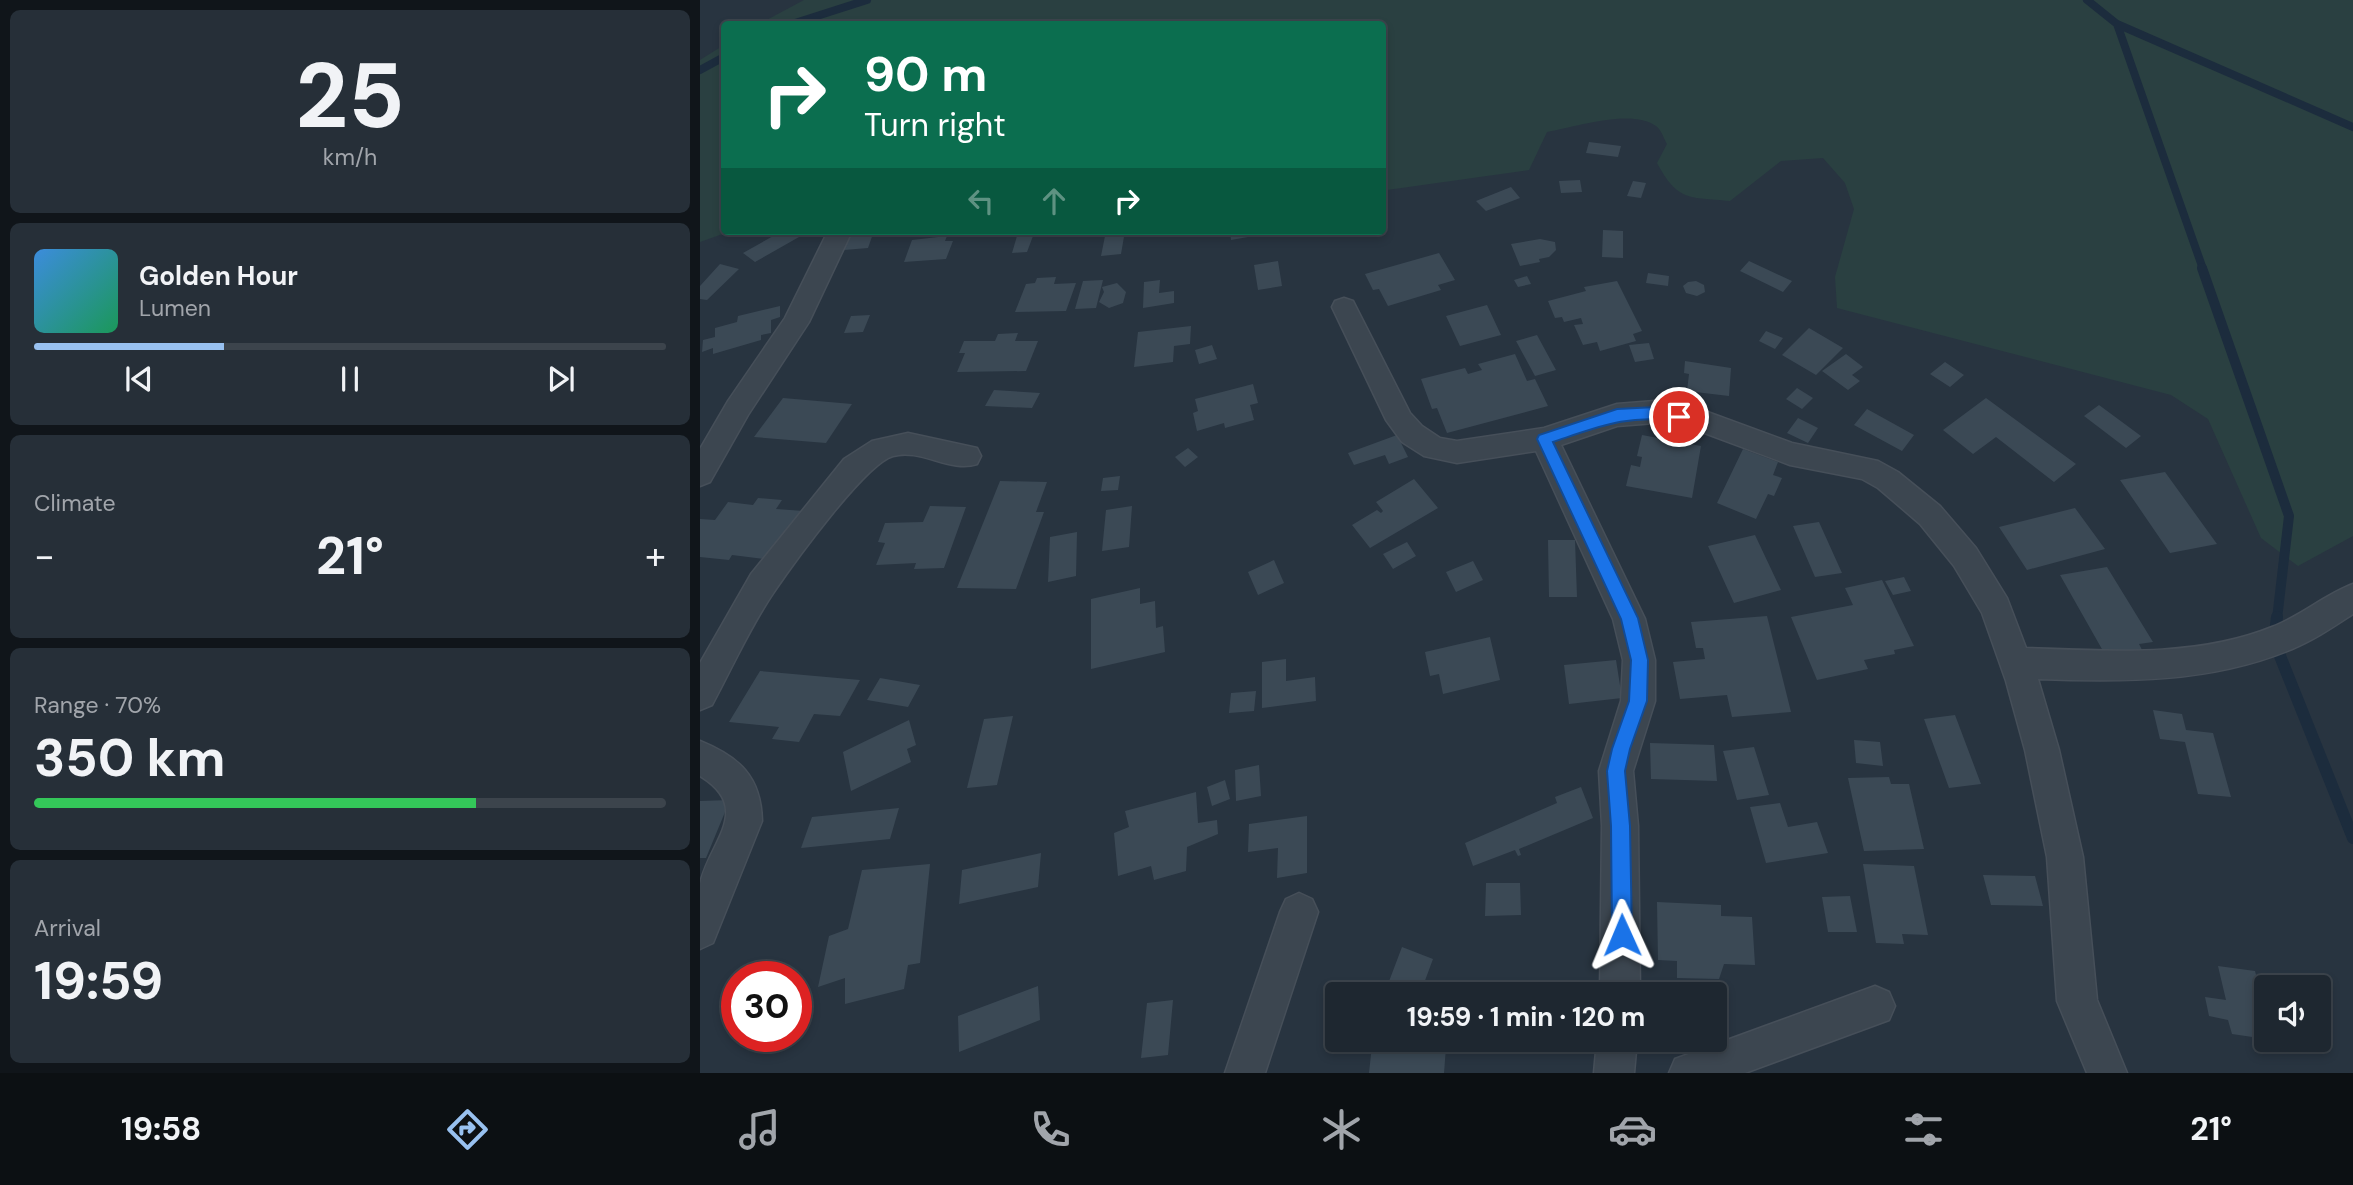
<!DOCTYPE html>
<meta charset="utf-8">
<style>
body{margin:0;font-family:"DM Sans",sans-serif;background:#262f38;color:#f1f3f6;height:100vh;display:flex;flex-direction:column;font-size:26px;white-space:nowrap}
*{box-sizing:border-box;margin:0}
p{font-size:23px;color:#a1a5ab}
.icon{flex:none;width:38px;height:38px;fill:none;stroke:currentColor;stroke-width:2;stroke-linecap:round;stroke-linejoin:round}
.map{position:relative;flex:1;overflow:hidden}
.details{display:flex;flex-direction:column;gap:10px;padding:10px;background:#10151a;width:700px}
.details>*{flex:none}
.guide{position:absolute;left:21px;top:21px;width:665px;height:214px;border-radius:7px;box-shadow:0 4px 10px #0003,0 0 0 2px #3c444c;background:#0b6e4f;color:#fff;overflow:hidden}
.controls{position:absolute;left:1554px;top:975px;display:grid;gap:14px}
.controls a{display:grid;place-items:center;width:77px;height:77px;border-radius:7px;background:#1e2730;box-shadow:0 4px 10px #0003,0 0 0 2px #3c444c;font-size:35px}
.speed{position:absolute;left:21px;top:961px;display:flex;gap:14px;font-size:35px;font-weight:700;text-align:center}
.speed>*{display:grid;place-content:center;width:91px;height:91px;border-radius:50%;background:#1e2730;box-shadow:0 4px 10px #0003,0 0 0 2px #3c444c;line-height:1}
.speed .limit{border:10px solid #d22;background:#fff;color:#111}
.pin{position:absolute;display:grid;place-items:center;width:60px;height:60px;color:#fff;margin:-30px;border:4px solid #fff;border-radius:50%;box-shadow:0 2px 7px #0007}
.me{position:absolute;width:77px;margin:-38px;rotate:359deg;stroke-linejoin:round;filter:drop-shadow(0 0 5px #0008)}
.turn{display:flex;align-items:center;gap:24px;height:147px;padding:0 28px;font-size:32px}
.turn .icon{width:91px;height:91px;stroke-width:2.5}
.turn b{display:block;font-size:49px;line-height:60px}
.lanes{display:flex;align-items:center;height:66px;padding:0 28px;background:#0003;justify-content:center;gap:35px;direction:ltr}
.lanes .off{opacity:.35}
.big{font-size:52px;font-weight:700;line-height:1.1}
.details .tile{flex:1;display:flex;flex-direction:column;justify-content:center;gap:10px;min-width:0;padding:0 24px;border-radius:10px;background:#262f38}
.details .dial{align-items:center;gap:0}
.dial b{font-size:91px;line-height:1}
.song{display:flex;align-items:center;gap:21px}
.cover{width:84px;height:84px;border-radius:10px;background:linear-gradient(135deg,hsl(210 70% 55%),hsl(150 70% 35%))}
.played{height:7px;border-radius:4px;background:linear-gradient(90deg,#98c1f0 30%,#3c444c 30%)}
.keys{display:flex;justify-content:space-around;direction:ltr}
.heat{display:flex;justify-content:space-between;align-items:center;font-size:38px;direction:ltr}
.charge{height:10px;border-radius:5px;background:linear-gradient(90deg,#34c759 70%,#3c444c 0)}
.trip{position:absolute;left:625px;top:982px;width:402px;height:70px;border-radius:7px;background:#1e2730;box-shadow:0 4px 10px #0003,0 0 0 2px #3c444c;font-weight:700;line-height:70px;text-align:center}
.dock{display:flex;height:112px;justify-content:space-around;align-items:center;background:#0c1013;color:#a1a5ab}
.dock .icon{width:49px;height:49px}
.dock .current{color:#98c1f0}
.dock b{font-size:32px;color:#f1f3f6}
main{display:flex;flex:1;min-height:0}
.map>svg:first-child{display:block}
.green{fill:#2a4041}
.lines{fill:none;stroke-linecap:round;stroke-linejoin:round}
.stream-far2{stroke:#1c2c3d;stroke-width:8}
.stream-far1{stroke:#1c2c3d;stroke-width:10}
.stream{stroke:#1c2c3d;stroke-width:12}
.building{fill:#3b4955}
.street-casing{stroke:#464f59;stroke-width:3}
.street{fill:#3c4650;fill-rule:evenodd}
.route{fill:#1a73e8;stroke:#114b97;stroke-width:2}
</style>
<main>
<section class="details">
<div class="tile dial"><b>25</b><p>km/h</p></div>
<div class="tile">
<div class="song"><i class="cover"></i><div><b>Golden Hour</b><p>Lumen</p></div></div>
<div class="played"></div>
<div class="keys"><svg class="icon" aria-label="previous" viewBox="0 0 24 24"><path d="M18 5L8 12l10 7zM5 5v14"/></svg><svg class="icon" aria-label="pause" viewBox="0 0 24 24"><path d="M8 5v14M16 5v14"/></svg><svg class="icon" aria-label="next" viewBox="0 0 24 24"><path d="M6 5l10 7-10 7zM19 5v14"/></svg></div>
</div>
<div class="tile"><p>Climate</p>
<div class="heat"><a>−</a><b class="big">21°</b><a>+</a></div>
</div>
<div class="tile"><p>Range · 70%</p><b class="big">350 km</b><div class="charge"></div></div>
<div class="tile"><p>Arrival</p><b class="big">19:59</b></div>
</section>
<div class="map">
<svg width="1653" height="1073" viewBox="0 0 1653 1073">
<rect width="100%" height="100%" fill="#283440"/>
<path class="green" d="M104,0H1653V536L1598,566L1561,538L1508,419L1471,395L1137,308L1135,277L1154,209L1145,183L1123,158L1081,161L1030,201C989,197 978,202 957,163L967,144C964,139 961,129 956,126C932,108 874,127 847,132L829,170L687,190L682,189V24H59Z
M24,45V231H31L0,242V60Z"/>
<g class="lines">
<path class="stream-far2" d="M1387,0L1417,24L1653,127
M92,24L167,0
M1417,24L1503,269
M0,70L24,57"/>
<path class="stream-far1" d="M1502,268L1589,516L1577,619"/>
<path class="stream" d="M1577,617L1574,641L1653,838"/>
</g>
<path class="building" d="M889,142L921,146L918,157L886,153Z
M880,180L882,192L861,193L859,181Z
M933,181L946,183L941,198L927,196Z
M811,187L820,198L786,211L776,201Z
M903,230L923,231V258L902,257Z
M82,231H90L99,237L55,262L43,253Z
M151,231H174L168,248L144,250Z
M406,231H425L421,254L401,256Z
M530,231H577V232L531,240Z
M247,236L245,241H253L246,259L204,262L212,240Z
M317,236H333L327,252L312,253Z
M840,239L855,242L856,250L849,257L839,259L840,262L820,266L811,244Z
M739,253L755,280L738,285L741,290L688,306L679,289L673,290L665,274Z
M578,261L582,286L558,290L554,265Z
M1049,261L1092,281L1083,292L1040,271Z
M20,264L39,269L7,300L0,299V286Z
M948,273L969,276L968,286L946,283Z
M827,276L831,284L818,287L814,280Z
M356,277L354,284L376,283L366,311L315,312L326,284L335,283L337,278Z
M403,280L396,308L375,309L383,281Z
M460,280L459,293L474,291V303L443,308L444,282Z
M917,281L942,331L933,334L936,341L900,351L897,342L883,345L874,325L883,324L881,318L864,322L862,317L855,318L848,301L886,291L884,287Z
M996,281L1004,285L1005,292L997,296L986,293L983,286L988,282Z
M417,283L426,292L423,303L409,308L399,302L404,292L402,287Z
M787,305L801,335L760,346L746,316Z
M80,306V317L71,320V333L61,335V340L13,354V348L2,352L3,340L15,337V328L37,322L38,316Z
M170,315L163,332L144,333L151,316Z
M491,326L490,344L474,346L473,362L434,367L438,332Z
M1109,328L1143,348L1116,375L1082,355Z
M1066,331L1083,338L1075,349L1059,341Z
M318,333L315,341H338L326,371L257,372L265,353H259L264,341H295L298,334Z
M837,335L856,370L835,376L816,341Z
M949,343L954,359L935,362L929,345Z
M512,345L517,359L499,364L495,350Z
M815,354L827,381L835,379L848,406L747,433L737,408L732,409L721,379L765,368L768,374L782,370L778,364Z
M1146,354L1163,367L1152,375L1160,381L1148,390L1122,371Z
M985,361L1031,368L1029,396L987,391L989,374L984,373Z
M1245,362L1264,375L1250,387L1230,374Z
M553,384L558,403L550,405L554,420L525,428L524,423L497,431L493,413L498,411L495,399Z
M1097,388L1113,398L1102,409L1086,399Z
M294,390L340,393L332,408L285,406Z
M83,398L152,404L126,443L54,437Z
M1286,398L1376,464L1354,482L1296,437L1273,454L1243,430Z
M1399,405L1441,436L1426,448L1384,416Z
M1167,409L1214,435L1202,451L1154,425Z
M1098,418L1118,428L1108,443L1087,433Z
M697,435L708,457L689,464L685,455L654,465L648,453Z
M942,435L1001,446L992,498L926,486L931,465L940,467L942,457L937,456Z
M488,448L498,457L485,467L475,457Z
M1043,449L1078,462L1073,475L1082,478L1074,496L1068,494L1056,519L1017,503Z
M1465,472L1517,544L1470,553L1420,480Z
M420,476L418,490L401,491L403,478Z
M714,479L738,508L670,548L652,525L677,510L681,513L683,511L676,502Z
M300,481L347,482L336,512H344L316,589L257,588Z
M58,498L82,500L76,509L104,511L72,560L32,555L29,560L0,557V519L15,520L28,502L53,505Z
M230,506L266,507L244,568L214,569L216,563L176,565L185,543L178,542L185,523L223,522Z
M432,506L429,547L402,551L406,510Z
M1375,508L1405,549L1327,570L1299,527Z
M1119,522L1142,573L1115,577L1093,526Z
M377,532L376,576L348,582L350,537Z
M1055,535L1081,590L1034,603L1008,546Z
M848,540H875L877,597H849Z
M707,542L716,556L693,569L683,554Z
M574,560L584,583L558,595L548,572Z
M773,561L783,580L756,592L746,572Z
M1407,567L1453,642L1439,644L1443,652L1407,658L1360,575Z
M1204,577L1211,591L1193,595L1185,581Z
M1182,580L1214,646L1194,650L1195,654L1164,660L1168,669L1117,680L1091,617L1153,605L1145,588Z
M440,588V604L455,601L456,628L463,626L465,652L391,669V599Z
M1067,616L1091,712L1032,717L1027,695L980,699L973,662L1005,659L1003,648H996L991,622Z
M790,637L800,680L743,694L739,674L730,676L725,652Z
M586,659V681L615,677L616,701L562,708V662Z
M916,660L922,698L869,704L864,665Z
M60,671L160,680L140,716L114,714L99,742L72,739L79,727L29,722Z
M180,678L220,685L208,707L167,700Z
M556,691L554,711L529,713L531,693Z
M1453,710L1482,714L1486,730L1513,733L1531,797L1498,794L1485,742L1460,739Z
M1255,715L1281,784L1249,788L1224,719Z
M313,716L297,785L267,788L284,719Z
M209,720L216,745L207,749L211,762L151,791L143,752Z
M1154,740L1180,742L1183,766L1156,763Z
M950,743L1014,745L1017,781L951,779Z
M1054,747L1069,795L1037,800L1023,751Z
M559,765L561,796L536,801L535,770Z
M1189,777L1191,784H1209L1224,849L1164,851L1148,778Z
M525,780L530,799L512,806L507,787Z
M881,787L893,818L819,849L821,855L818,856L815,850L773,866L765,843L857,803L855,797Z
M496,792L498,823L517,820L518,834L487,847L486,871L454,880L451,866L418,876L414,833L429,827L425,811Z
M30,800L6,858H0V801Z
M1080,803L1088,827L1117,822L1128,853L1066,863L1050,807Z
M199,808L190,839L101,848L112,817Z
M607,816V873L577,878L578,848L548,852L549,824Z
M341,853L338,887L259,904L262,870Z
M230,864L220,963L208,965L204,989L145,1004V978L118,987L129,936L148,929L162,870Z
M1163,864L1214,866L1228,935L1202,934L1204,944L1176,943Z
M1283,875L1335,876L1343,906L1291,905Z
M786,883H820L821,915L785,916Z
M1150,896L1157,932H1128L1122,897Z
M957,902L1021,905V916L1052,917L1055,965L1024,964L1019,979L977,978V961L958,960Z
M702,947L733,959L720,994L688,984Z
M1518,966L1555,971L1566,1013V1039L1532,1034L1528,1020L1509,1016L1505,997L1526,1000Z
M338,986L340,1020L259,1052L258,1016Z
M473,1000L468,1055L441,1058L447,1003Z
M672,1045L746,1047L744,1073H669Z"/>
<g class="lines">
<defs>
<path id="street" d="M128,231H152L109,322L48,415L10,482L0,486V449L28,401L85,318Z
M644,298L653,301L656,307L710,413L722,426L740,438L757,441L844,428L917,404L955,401L1002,410L1092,443L1178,461L1198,472L1240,506L1276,548L1307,598L1326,648C1407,651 1496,658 1572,627C1601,616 1624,595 1653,584V614C1633,627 1614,640 1592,649C1511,683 1424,682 1338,679L1359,750L1383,857L1397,1000L1427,1073H1387L1357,1001L1347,857L1325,750L1306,681L1282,613L1254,566L1220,524L1178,488L1162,479L1090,465L999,431L955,423L917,426L861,445L945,619L955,660V701L933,771L938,826L940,994H900L902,826L899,771L921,701L923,660L913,619L836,451L757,463L724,456L702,442L686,420L632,307L635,301Z
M208,433L277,448L281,456L277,464C250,473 221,448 193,456C165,464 93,564 74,592C50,627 32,668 12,705L0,710V663L51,574L144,459L172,441Z
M0,741C39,757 61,776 62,821L13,943L0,949C0,929 0,904 0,884C9,842 54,809 0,776Z
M599,893L612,899L618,912L565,1073H525L580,912L586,899Z
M1175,986L1189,992L1195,1006L1189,1020L1045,1073H969L975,1059Z
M897,1040H937L934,1073H894Z"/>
</defs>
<use href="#street" class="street-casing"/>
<use href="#street" class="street"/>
</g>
<path class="route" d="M956,407L984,413L986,417L979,422C931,413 898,427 853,442L938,618L948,660L947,701L930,749L925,771L930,826L932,935L929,942L922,945L915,942L912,935L911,826L907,771L912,749L929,701L931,660L921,619L837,439L839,435L917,409Z"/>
</svg>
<div class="controls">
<a><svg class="icon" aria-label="sound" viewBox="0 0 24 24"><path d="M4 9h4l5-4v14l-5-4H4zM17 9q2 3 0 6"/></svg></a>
</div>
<div class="speed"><div class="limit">30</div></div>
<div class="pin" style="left:979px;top:417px;background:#d93025"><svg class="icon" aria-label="arrive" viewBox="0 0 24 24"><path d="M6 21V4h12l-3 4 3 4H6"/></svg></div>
<svg class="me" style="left:922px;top:935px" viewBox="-20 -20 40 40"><path d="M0-17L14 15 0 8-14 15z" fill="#1a73e8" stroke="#fff" stroke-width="4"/></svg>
<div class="trip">19:59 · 1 min · 120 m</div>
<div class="guide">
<div class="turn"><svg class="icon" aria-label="right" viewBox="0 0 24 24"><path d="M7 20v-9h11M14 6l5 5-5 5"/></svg><div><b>90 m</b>Turn right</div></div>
<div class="lanes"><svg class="icon off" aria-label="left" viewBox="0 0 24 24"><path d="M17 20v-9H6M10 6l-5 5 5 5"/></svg><svg class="icon off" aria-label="ahead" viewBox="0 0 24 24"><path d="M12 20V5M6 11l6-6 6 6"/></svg><svg class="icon" aria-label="right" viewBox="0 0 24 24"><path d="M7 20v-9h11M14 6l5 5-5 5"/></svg></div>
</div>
</div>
</main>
<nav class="dock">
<b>19:58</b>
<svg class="icon current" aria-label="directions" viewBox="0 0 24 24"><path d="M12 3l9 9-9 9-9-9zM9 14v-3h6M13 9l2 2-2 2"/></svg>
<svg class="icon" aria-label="music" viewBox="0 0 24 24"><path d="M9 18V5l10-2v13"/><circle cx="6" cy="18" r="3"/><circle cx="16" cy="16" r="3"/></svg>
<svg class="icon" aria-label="phone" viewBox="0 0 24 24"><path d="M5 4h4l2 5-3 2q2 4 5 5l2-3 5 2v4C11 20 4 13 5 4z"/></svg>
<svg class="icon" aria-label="climate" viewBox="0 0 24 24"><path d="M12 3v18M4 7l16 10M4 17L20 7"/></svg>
<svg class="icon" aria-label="car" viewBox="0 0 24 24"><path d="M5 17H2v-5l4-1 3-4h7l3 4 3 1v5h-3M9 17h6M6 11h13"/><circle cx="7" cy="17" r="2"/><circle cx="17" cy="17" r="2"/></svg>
<svg class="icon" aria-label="filters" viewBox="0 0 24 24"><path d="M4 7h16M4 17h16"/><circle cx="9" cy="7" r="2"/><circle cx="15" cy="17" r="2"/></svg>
<b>21°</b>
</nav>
